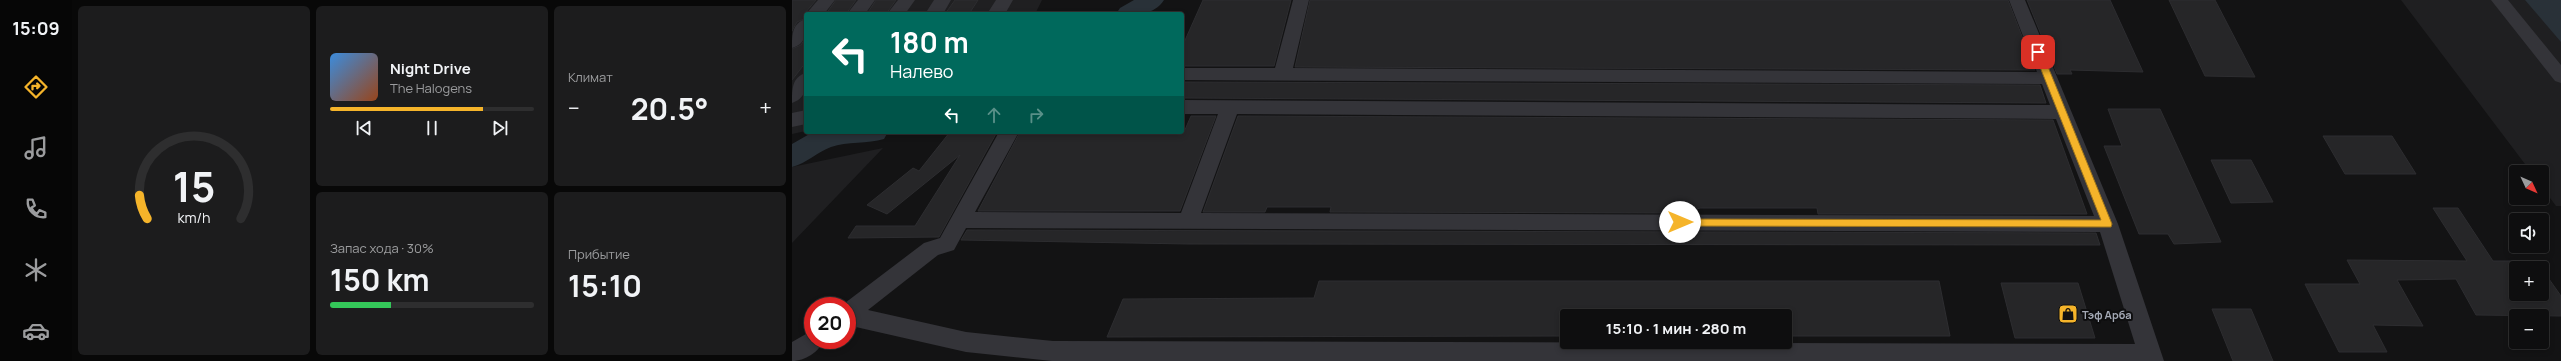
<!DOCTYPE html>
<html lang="ru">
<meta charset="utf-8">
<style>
body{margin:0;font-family:Manrope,sans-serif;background:#1c1c1d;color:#f1f3f6;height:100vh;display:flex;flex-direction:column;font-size:15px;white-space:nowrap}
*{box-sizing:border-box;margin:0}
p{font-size:13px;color:#9b9c9e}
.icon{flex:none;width:22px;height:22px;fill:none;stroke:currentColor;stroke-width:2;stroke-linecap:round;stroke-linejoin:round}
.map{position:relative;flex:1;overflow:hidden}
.panel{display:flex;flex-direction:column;gap:6px;padding:6px;background:#080808;width:720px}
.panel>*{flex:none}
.guide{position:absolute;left:12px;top:12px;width:380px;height:122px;border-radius:4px;box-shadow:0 2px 6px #0003,0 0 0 1px #2e2e2f;background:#00695c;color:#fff;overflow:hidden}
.needle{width:26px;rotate:134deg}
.tools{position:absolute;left:1717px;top:165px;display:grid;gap:8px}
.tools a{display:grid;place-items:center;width:40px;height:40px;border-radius:4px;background:#0e0e0f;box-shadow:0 2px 6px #0003,0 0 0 1px #2e2e2f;font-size:20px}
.speed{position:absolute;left:12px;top:297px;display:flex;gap:8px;font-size:20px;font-weight:700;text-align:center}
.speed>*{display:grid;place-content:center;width:52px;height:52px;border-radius:50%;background:#0e0e0f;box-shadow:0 2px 6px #0003,0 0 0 1px #2e2e2f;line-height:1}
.speed .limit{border:6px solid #d22;background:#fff;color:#111}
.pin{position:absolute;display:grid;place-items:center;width:34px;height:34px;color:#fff;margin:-17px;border-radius:8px;box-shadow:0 2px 6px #0006}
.me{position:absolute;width:44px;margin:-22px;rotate:90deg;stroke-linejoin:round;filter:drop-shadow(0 0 3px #0008)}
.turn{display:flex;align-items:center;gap:14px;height:84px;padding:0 20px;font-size:18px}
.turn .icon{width:52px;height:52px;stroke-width:2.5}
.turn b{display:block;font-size:28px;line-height:34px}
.lanes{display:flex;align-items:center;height:38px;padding:0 20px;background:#0003;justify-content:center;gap:20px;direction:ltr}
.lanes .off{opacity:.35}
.big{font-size:30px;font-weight:700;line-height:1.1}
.panel .widget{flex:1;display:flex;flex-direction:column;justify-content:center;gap:6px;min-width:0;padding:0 14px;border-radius:6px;background:#1c1c1d}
.panel .dial{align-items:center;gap:0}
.dial svg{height:104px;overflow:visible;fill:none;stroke:#2e2e2f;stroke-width:7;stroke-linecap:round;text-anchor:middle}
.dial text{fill:#f1f3f6;stroke:none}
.song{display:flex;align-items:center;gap:12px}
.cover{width:48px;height:48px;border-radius:6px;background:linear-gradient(135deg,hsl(210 70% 55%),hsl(20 70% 35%))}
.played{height:4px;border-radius:2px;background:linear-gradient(90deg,#f5b42a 75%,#2e2e2f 75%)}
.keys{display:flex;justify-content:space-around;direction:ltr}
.heat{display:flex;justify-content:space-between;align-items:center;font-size:22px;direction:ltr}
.charge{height:6px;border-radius:3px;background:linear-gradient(90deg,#34c759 30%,#2e2e2f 0)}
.panel .tiles{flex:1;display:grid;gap:6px;grid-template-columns:repeat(3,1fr)}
.widget:first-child{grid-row:span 2}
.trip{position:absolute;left:768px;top:309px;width:232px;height:40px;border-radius:4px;background:#0e0e0f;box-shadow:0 2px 6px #0003,0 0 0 1px #2e2e2f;font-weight:700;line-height:40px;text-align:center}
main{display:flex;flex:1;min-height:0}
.tab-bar{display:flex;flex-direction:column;width:72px;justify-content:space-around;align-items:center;background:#060606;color:#9b9c9e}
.tab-bar .icon{width:28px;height:28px}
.tab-bar .current{color:#f5b42a}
.tab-bar b{font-size:18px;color:#f1f3f6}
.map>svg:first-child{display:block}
.built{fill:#1f1f21}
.water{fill:#293138}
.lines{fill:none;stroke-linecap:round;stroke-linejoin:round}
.river{fill:#293138;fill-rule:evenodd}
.building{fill:#262628;stroke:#2d2d30}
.minor{fill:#343439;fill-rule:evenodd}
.route{fill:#f5b42a;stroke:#9f751b}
.labels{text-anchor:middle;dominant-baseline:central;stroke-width:4;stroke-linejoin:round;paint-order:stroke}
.poi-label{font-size:11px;font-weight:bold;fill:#a4a9b5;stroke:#0e0e0f;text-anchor:start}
</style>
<main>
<nav class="tab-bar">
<b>15:09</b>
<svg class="icon current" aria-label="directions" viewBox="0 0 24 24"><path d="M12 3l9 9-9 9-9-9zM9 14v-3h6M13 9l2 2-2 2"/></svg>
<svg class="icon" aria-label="music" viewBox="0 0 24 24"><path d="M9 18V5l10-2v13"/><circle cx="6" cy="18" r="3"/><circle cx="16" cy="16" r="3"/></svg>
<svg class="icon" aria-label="phone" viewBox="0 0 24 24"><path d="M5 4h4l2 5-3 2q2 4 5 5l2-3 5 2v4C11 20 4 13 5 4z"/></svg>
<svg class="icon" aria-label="climate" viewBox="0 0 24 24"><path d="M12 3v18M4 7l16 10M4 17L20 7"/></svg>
<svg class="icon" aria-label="car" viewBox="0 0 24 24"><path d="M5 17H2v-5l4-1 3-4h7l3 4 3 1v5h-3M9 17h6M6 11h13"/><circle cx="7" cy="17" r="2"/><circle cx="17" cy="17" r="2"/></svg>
</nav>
<section class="panel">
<div class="tiles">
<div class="widget dial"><svg viewBox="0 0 100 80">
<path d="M14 69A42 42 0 1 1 86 69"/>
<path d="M14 69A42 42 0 0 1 8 51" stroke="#f5b42a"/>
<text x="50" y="56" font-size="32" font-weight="700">15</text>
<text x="50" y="72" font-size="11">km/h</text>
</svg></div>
<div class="widget">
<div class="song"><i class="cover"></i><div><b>Night Drive</b><p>The Halogens</p></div></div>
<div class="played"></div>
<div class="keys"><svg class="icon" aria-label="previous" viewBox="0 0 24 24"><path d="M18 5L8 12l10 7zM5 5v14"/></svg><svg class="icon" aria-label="pause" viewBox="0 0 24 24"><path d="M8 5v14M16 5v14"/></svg><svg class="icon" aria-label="next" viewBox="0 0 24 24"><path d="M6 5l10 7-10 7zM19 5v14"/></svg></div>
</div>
<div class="widget"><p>Климат</p>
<div class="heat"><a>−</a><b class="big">20.5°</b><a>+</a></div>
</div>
<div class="widget"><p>Запас хода · 30%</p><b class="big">150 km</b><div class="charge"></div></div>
<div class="widget"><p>Прибытие</p><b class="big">15:10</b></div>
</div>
</section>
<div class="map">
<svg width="1769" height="361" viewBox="0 0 1769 361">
<rect width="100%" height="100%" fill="#131314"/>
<path class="built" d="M0,0H250L243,14H14V131L0,134Z
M1609,0H1769V206H1764L1750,187V172H1739Z
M91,148L0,243V167Z"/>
<path class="water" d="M1733,0H1769V42Z"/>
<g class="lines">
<path class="river" d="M342,0H372C361,17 342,14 324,14L328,8Z
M21,132H96L92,139C76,144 55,141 39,147C25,152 15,163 0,167V144Z"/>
</g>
<path class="building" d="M0,0H24L13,13L14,18L5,22L0,31Z
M44,0H64L54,14H34Z
M84,0H104L94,14H75Z
M163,0H186L177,14H153Z
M411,0H499L482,66H390V47Z
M518,0H1216L1243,70L503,67Z
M1235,0H1318L1351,72L1278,70L1280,74H1265Z
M1377,0H1423L1463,77L1413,76Z
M14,37V62L0,80V49L9,45Z
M390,82L1248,85L1254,103L390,98Z
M1316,109H1368L1429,242L1382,244L1376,234H1347L1312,146H1330Z
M399,116H424L388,211H186L228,132H392Z
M446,116L1261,120L1295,214H1026L1025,208H908L905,209V213L538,212L539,207H475L473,212H411Z
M158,132H205L147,237L56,238L64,226H123L168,155L95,214L75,205L121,168L127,171Z
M1531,136H1600L1624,174H1553Z
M1419,160H1459L1481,202L1439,203Z
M1641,208H1666L1701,261H1724V294H1750V269L1769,296V316L1684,315L1664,279L1605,280L1631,326L1581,325L1595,352H1547L1513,284H1568L1555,260L1675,261Z
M175,230L1304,233L1308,245L397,244L169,240Z
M527,281H1147L1158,336H993V316H775V336L315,337L331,299L522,298Z
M1209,283H1286L1303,338H1223Z
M1420,309H1459L1481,361H1441Z"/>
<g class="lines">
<path class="minor" d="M26,0H43L32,14H14Z
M66,0H83L73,14H55Z
M106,0H123L113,14H95Z
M142,0H159L151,14H133Z
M204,0H221L213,14H195Z
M501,0H517L501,68L1245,72L1217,0H1233L1326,224L1372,361H260L174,352L55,325V306H49L132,243L148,238L207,132H227L183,212L389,213L426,114H390V100L1258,105L1250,84L390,80V68H483ZM445,114L1264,119L1302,216L409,213ZM174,228L1308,232L1343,344L261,341L174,332L76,310L146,255L162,250Z
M1699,0H1716L1769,65V83L1763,81Z
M14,19C14,32 15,44 0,48C0,35 0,23 14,19Z
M14,73C14,86 15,98 0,103C0,89 0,77 14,73Z
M14,110V124L0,127V113Z
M21,330V340H32C27,352 13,361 0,361V342Z"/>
</g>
<path class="route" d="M1243,50L1250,52L1320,224L1319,227L888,226L883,222L888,219L1309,220L1242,52Z"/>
<defs>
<symbol id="shop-square" viewBox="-11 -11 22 22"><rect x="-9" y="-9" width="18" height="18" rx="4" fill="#f5b42a" stroke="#0e0e0f"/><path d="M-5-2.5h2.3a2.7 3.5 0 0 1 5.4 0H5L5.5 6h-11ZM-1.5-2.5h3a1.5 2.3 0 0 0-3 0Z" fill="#111"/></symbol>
</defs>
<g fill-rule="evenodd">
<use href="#shop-square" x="1265" y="303" width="22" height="22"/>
</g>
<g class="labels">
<g class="poi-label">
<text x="1290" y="314">Тэф Арба</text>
</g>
</g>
</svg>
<div class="tools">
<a><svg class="needle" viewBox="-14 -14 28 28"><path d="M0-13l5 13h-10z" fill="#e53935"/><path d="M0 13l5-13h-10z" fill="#9b9c9e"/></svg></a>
<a><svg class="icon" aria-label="sound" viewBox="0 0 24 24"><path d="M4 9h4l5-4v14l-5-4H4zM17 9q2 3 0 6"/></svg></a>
<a>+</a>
<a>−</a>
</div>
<div class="speed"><div class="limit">20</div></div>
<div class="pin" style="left:1246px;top:52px;background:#d93025"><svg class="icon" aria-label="arrive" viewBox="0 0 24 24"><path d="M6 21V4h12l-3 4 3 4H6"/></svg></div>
<svg class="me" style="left:888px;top:222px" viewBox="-20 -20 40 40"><circle r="19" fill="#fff"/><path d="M0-13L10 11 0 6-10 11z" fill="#f5b42a"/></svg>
<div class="trip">15:10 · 1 мин · 280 m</div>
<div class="guide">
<div class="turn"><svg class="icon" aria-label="left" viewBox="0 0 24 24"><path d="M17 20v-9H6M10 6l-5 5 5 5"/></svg><div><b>180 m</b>Налево</div></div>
<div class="lanes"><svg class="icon" aria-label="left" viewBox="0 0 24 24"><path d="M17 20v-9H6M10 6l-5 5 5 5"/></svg><svg class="icon off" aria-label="ahead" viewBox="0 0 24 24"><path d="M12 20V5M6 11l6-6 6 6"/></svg><svg class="icon off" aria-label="right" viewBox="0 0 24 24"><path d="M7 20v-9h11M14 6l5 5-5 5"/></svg></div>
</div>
</div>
</main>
